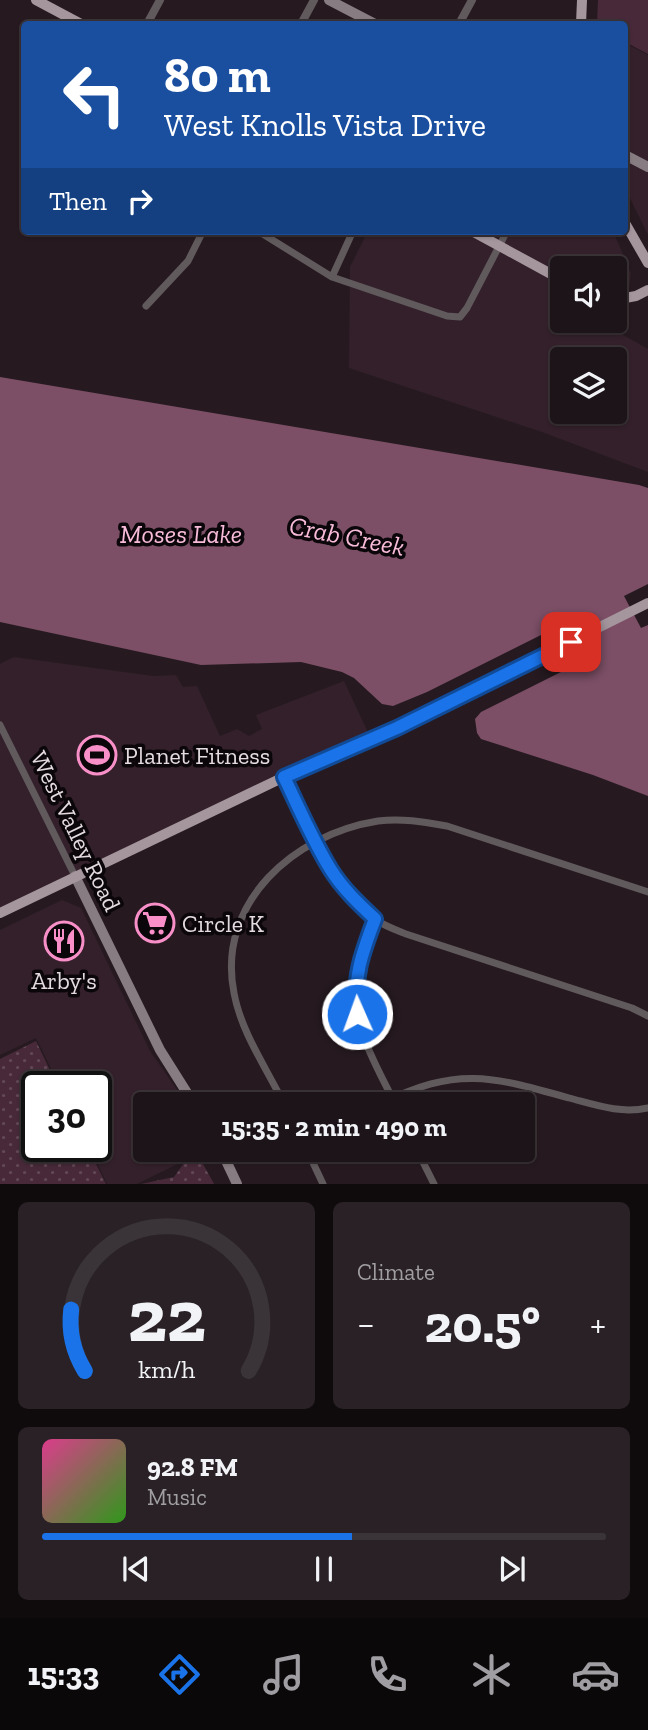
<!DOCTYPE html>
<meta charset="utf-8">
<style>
body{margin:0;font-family:"Zilla Slab",serif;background:#292125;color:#f1f3f6;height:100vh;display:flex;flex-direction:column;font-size:26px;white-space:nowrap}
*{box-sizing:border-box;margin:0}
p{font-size:23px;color:#a09ea2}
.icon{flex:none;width:38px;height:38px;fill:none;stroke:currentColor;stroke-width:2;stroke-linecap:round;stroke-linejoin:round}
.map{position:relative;height:1184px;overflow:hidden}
.panel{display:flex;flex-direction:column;gap:18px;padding:18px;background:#0f0b0d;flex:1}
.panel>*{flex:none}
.guide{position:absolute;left:21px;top:21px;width:607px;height:214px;border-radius:7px;box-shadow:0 2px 5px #0004,0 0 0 2px #3a3337;background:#1a4fa0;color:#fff;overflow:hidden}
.controls{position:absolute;left:550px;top:256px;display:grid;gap:14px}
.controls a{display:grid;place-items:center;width:77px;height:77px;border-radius:7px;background:#1c1418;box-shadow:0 2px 5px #0004,0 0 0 2px #3a3337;font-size:35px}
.speed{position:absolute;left:21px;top:1071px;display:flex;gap:14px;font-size:35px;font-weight:700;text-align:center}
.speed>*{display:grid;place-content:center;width:91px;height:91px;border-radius:50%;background:#1c1418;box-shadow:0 2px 5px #0004,0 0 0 2px #3a3337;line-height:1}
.speed .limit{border:4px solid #111;border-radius:10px;background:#fff;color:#111}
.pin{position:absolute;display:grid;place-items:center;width:60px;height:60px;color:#fff;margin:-30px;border-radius:14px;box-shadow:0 4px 10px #0006}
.me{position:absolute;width:77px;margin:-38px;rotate:358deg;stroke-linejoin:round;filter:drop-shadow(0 0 5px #0008)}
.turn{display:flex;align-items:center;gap:24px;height:147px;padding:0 28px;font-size:32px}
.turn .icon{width:91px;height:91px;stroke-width:2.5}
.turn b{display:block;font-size:49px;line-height:60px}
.then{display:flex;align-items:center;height:66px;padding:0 28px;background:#0003;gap:14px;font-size:26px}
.big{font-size:52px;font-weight:700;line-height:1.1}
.panel .card{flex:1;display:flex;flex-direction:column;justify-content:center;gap:10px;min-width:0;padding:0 24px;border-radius:10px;background:#292125}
.panel .dial{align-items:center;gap:0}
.dial svg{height:182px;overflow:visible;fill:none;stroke:#3a3337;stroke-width:7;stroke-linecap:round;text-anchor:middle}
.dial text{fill:#f1f3f6;stroke:none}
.song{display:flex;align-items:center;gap:21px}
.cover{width:84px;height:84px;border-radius:10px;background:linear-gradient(135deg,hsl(330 70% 55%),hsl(110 70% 35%))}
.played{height:7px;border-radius:4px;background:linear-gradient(90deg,#1a73e8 55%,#3a3337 55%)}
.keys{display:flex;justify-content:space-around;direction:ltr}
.heat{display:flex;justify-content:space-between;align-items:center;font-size:38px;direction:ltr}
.panel .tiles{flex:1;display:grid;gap:18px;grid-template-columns:1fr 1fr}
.card:last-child{grid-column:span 2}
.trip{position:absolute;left:133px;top:1092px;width:402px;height:70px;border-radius:7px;background:#1c1418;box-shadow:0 2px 5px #0004,0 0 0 2px #3a3337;font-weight:700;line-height:70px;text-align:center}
.dock{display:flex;height:112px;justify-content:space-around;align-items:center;background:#0b080a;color:#a09ea2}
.dock .icon{width:49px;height:49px}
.dock .on{color:#1a73e8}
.dock b{font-size:32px;color:#f1f3f6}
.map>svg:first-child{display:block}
.built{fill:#33202a;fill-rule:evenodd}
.grass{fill:url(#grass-dots)}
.park{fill:#482939}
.water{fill:#7c4f66}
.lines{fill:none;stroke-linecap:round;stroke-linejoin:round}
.minor{stroke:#615a5d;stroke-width:7}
.tertiary{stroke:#615a5d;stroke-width:8}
.secondary{stroke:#877c81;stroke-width:10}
.primary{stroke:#a5969d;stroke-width:10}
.route-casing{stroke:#114b97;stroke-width:18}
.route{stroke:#1a73e8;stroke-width:12}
.labels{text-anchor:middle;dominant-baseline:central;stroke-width:7;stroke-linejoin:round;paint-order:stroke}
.poi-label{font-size:24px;fill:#e4dbe0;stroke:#0b0609;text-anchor:start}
.street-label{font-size:24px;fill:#e4dbe0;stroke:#0b0609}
.water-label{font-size:26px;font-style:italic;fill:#f8bcda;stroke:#0b0609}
</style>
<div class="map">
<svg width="648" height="1184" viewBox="0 0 648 1184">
<defs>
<pattern id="grass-dots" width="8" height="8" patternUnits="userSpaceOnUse" patternTransform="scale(1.75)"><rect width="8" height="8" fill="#482939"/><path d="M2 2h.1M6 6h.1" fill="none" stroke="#624755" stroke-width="1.8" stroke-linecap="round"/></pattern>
</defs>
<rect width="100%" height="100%" fill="#261a20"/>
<path class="built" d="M625,43L648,55V235L625,188Z
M368,231H613L631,273L623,335L648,349V472L542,432L349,368L350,267ZM562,268H614V320H562ZM562,359H614V411H562Z
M14,657L153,676L176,675L183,687L197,686L220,736L237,729L249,736L262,729L256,715L344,681L371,739L0,913V664Z
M62,900L81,908L150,1051L187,1104H145V1150H206L137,1184H107L89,1146H96V1087H60L36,1038L0,1055V930Z"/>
<path class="grass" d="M36,1041L58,1087H37V1146H87L106,1184H0V1059Z
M198,1155L214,1184H141L174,1177L184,1163Z"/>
<path class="park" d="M598,0H648V54L625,42V24H597Z"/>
<path class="water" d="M0,377L639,485L648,488V584L624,596L641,628L648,625V796L593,775L481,739L477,733L475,719L481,712L591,657C593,646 586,625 577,617L427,692L393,706L382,704L354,678L342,672L301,662L201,665L0,622Z"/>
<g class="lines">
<path class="minor" d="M258,231L332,277L447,316L460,317L467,308L507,231
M332,277L353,231
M146,306L188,261L203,231
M0,725L75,876
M284,777C307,824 331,890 376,920C385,926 396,930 406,934L632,1008L648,1016
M375,919C368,938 359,957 356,976C349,1023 376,1064 395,1104
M284,1104C267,1069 241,1032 234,993C216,902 295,834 378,821C402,818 424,822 447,826L648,892
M381,1104C456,1066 491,1076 569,1098C596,1105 620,1114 648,1108
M307,1150L323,1184
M417,1150L434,1184"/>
<path class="tertiary" d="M147,24L160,0
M301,24L314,0
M459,24L472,0"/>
<path class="secondary" d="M329,0L375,24
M625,155L648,167
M75,876L160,1050L194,1104
M221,1150L237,1184"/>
<path class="primary" d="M36,0L81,24
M581,24L582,0
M625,223L648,263
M472,231L562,280
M614,300L636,296L648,290
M0,913L284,777L397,728L648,603"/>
</g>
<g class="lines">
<defs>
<path id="route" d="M357,1014C353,978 362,953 375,919C359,904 343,889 331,870C313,841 299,808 284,777L397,728L571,642"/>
</defs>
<use href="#route" class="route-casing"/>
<use href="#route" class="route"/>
</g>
<defs>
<symbol id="stadium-ring" viewBox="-11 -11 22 22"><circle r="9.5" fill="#0b0609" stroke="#f98fc8" stroke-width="1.5"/><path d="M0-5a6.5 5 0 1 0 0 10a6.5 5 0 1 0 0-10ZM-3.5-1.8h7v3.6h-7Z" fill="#f98fc8"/></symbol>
<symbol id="supermarket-ring" viewBox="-11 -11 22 22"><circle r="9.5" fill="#0b0609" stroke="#f98fc8" stroke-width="1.5"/><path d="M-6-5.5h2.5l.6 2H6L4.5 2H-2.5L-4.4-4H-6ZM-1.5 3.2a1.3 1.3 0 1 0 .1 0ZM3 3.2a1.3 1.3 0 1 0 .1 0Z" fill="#f98fc8"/></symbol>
<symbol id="restaurant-ring" viewBox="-11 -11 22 22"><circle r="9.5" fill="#0b0609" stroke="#f98fc8" stroke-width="1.5"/><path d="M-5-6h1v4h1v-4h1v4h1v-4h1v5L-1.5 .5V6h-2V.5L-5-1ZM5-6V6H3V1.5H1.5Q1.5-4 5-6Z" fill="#f98fc8"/></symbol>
</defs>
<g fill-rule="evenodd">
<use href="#stadium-ring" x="75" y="733" width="44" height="44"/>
<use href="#supermarket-ring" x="133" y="901" width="44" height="44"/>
<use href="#restaurant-ring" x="42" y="919" width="44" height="44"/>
</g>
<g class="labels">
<g class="poi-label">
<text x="124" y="755">Planet Fitness</text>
<text x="182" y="923">Circle K</text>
<text x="64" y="980" text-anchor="middle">Arby's</text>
</g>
<g class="street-label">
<text transform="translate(76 831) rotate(64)">West Valley Road</text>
</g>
<g class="water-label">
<text x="181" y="534">Moses Lake</text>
<text transform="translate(347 536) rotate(11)">Crab Creek</text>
</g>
</g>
</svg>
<div class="controls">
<a><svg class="icon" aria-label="sound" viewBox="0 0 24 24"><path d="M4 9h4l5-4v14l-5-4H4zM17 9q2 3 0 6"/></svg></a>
<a><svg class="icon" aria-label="layers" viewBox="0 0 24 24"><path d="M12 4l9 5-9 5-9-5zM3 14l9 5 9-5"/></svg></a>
</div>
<div class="speed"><div class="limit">30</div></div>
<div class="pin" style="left:571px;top:642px;background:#d93025"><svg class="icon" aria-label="arrive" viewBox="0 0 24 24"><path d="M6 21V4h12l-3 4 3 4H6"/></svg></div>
<svg class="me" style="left:357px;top:1014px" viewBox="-20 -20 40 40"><circle r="17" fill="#1a73e8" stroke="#fff" stroke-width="3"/><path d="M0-11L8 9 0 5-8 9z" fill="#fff"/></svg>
<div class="trip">15:35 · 2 min · 490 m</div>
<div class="guide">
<div class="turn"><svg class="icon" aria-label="left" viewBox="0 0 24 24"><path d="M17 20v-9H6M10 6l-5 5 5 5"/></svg><div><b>80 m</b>West Knolls Vista Drive</div></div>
<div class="then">Then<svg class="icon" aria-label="right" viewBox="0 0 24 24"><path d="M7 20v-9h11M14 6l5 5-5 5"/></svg></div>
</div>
</div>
<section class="panel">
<div class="tiles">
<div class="card dial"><svg viewBox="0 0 100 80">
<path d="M14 69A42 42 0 1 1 86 69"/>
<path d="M14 69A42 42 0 0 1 8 42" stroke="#1a73e8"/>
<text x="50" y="56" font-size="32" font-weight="700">22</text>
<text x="50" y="72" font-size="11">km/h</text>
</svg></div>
<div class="card"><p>Climate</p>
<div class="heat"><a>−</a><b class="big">20.5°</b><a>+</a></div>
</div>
<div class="card">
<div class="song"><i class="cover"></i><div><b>92.8 FM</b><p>Music</p></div></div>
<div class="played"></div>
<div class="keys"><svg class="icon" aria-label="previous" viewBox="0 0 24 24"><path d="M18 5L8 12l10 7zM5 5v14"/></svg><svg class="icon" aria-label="pause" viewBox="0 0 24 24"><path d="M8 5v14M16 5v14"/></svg><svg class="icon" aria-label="next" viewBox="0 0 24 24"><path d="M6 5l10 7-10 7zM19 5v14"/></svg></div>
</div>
</div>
</section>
<nav class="dock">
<b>15:33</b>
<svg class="icon on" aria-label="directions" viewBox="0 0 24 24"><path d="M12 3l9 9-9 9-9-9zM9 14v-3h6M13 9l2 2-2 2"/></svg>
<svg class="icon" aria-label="music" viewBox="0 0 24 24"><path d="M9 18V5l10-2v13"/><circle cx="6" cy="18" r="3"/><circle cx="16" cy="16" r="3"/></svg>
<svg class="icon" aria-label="phone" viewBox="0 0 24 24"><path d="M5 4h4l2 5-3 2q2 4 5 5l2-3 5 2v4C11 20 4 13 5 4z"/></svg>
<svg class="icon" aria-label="climate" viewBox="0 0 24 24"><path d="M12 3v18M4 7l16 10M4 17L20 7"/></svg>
<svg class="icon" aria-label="car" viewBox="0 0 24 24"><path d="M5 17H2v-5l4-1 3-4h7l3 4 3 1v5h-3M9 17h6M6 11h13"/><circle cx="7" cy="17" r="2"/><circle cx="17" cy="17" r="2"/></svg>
</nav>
